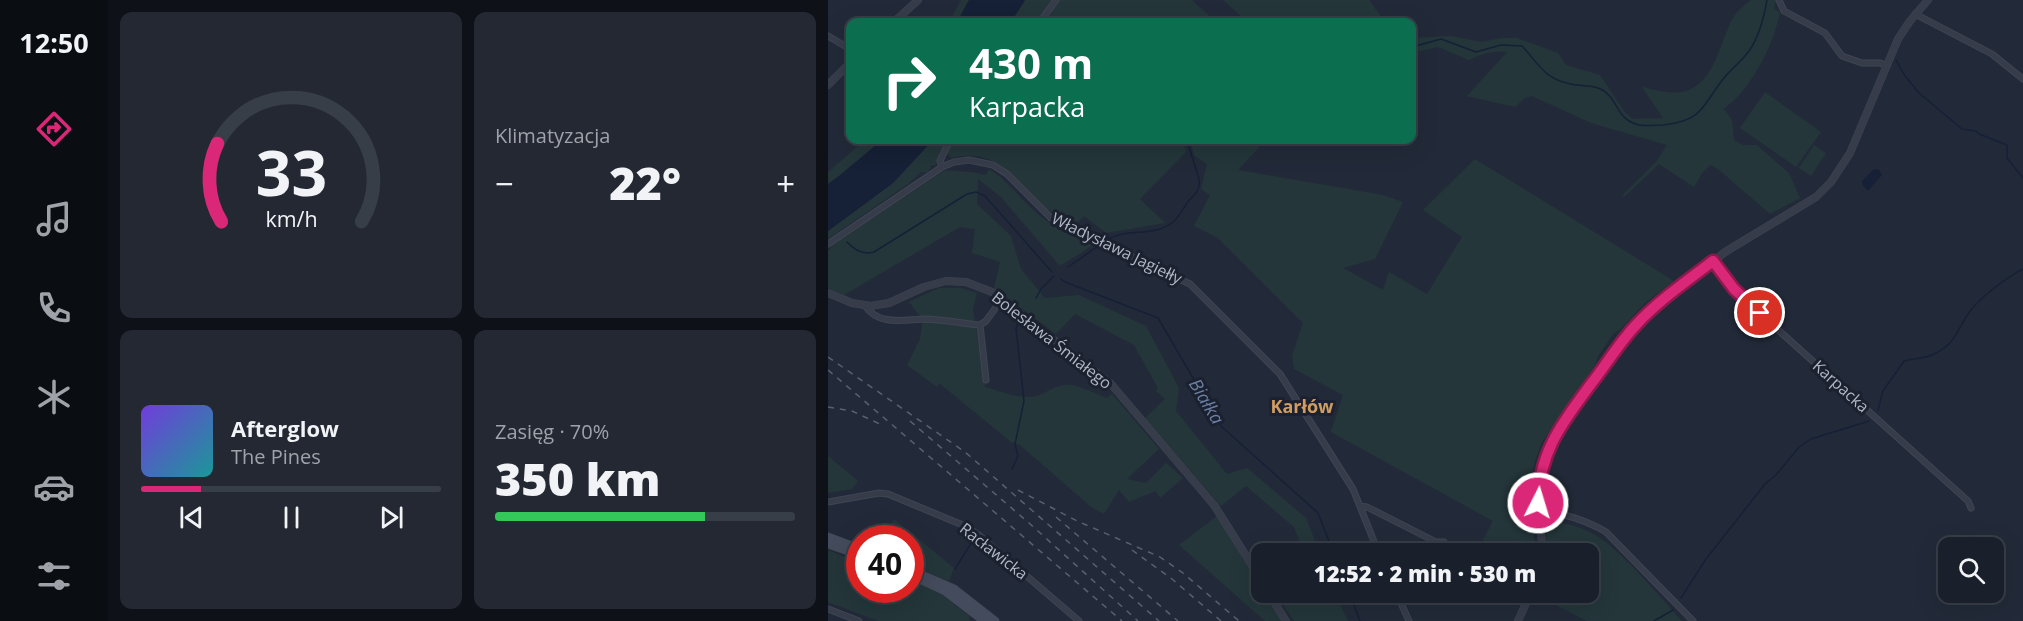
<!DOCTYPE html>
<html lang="pl">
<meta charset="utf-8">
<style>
body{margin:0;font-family:"Open Sans",sans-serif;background:#232833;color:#f1f3f6;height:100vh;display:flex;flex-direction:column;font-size:22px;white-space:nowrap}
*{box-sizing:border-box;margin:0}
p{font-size:20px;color:#9fa3a9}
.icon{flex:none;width:33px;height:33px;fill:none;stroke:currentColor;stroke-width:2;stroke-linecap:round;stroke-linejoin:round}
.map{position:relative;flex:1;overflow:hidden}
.sheet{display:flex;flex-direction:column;gap:12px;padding:12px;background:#0e1218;width:720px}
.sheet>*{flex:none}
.banner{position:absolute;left:18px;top:18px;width:570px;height:126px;border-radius:12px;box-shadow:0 6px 24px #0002,0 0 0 2px #383e47;background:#0b6e4f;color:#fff;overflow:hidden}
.fabs{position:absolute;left:1110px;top:537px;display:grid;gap:12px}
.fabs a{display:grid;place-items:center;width:66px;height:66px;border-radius:12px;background:#1a202b;box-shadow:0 6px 24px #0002,0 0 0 2px #383e47;font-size:30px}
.speed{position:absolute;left:18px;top:525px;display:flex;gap:12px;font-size:30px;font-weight:700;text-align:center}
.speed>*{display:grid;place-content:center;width:78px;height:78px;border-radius:50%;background:#1a202b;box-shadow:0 6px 24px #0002,0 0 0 2px #383e47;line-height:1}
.speed .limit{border:9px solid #d22;background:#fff;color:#111}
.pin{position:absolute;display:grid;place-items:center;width:51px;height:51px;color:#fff;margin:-26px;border:3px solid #fff;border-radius:50%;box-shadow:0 2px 6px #0007}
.me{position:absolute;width:66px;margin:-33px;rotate:5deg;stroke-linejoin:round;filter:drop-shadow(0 0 4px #0008)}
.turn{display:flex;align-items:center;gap:21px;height:126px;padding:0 24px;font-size:27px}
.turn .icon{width:78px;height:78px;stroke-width:2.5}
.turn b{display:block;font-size:42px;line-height:51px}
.big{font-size:45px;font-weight:800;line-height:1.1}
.sheet .card{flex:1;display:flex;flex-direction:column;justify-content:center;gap:9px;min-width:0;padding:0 21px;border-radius:12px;background:#232833}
.sheet .dial{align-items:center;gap:0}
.dial svg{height:156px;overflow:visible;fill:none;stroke:#383e47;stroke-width:7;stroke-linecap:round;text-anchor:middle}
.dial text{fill:#f1f3f6;stroke:none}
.song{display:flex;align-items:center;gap:18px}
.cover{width:72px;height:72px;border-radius:9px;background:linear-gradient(135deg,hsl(260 70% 55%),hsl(180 70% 35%))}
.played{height:6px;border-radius:3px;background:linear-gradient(90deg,#db2777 20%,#383e47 20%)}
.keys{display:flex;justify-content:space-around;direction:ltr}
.heat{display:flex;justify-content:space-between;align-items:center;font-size:33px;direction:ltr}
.charge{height:9px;border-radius:4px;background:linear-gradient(90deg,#34c759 70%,#383e47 0)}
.sheet .tiles{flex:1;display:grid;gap:12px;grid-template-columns:repeat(2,1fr)}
.trip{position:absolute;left:423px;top:543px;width:348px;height:60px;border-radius:12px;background:#1a202b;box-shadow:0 6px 24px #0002,0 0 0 2px #383e47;font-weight:800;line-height:60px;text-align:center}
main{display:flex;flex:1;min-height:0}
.tabs{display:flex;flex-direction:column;width:108px;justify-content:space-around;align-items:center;background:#0a0d11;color:#9fa3a9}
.tabs .icon{width:42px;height:42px}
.tabs .current{color:#db2777}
.tabs b{font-size:27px;color:#f1f3f6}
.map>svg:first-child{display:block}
.green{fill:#24363a}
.water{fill:#162036}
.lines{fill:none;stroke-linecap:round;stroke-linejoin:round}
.stream{stroke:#162036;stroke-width:1.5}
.minor-casing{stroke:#3f4553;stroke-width:7}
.tertiary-casing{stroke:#3f4553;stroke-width:8}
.secondary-casing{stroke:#3f4553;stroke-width:9}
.minor{stroke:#363c4a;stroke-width:5}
.tertiary{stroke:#363c4a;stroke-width:7}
.secondary{stroke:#444b5c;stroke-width:8}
.rail{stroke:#586071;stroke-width:1.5;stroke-dasharray:6 6;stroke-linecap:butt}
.route-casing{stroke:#8e194d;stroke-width:15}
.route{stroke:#db2777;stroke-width:10}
.labels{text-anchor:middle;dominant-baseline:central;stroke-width:6;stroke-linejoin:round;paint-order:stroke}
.street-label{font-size:16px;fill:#b1b7c6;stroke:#1b212e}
.water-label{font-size:18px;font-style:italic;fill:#6b7ea4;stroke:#1b212e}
.neighbourhood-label{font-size:18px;font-weight:bold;fill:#d09c61;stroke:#1b212e}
</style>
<main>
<nav class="tabs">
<b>12:50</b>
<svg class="icon current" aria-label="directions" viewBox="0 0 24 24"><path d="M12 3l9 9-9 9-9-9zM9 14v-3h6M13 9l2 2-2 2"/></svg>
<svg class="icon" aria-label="music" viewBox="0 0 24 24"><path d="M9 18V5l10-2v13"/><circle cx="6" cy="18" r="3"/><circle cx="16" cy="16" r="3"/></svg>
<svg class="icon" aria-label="phone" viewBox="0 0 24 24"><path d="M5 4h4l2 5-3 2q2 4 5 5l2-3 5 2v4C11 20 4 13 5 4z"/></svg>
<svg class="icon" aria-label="climate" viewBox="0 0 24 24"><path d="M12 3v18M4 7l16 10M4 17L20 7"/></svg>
<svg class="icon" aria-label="car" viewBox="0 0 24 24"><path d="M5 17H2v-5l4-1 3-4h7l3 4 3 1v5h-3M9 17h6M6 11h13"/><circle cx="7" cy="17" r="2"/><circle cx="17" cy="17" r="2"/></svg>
<svg class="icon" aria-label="filters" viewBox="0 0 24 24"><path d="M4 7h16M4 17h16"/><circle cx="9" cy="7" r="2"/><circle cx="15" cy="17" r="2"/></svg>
</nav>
<section class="sheet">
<div class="tiles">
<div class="card dial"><svg viewBox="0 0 100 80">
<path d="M14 69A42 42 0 1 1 86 69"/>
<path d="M14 69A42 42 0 0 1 12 29" stroke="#db2777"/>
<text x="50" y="56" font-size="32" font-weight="700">33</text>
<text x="50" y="72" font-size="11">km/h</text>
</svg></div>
<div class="card"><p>Klimatyzacja</p>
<div class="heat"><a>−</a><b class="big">22°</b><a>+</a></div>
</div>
<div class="card">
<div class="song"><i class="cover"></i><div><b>Afterglow</b><p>The Pines</p></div></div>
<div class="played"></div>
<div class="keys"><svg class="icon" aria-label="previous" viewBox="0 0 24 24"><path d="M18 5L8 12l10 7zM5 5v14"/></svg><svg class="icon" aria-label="pause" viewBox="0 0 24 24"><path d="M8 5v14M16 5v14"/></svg><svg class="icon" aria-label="next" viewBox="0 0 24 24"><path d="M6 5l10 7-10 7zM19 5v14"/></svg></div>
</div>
<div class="card"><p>Zasięg · 70%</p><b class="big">350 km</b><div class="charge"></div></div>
</div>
</section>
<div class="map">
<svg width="1195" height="621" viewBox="0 0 1195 621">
<rect width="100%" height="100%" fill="#222a39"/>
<path class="green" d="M133,0H141L129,22H121Z
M197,0H224L209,22H183Z
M232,0H364L388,22H215Z
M395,0H541L557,22H420Z
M923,0H948L946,8L952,13C946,41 931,71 913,93C908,99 901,104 896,109L904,120L906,140L915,145H929L961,173L972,198L942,214L890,169L882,165L874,173L866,187L831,164L796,197L794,196L828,162L839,145L763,123L704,96L697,98L687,107L639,96L679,52C666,50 652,54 641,60L610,47L584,53V38L623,36L653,42L674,38H689L730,53L738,65L772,75L796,111L804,119L835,118L814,87C828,90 847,96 861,90C888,78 892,42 904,20C908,12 916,5 923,0Z
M937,92L993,132L968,167L912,128Z
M37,140H54L11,176L0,184V172Z
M105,140H120L112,153L108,165L102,166L103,168L99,172H93L80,184L0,239V231L65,183Z
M126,140H355L358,152L312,199L337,223L278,233L256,216L247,225C236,219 225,214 215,206C184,179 171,147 123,158L119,152Z
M361,140H438L410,170L555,195L575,202L547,259L515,268L555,290L561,272L599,294L634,237L595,210L647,159L846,281L817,303L792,330L786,333L770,356L767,365L714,442L707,461L702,487L704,518L708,553H682L655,540L665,521L503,432L515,395L466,369L464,356L475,323L390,238L366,226L382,195L373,189L379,164L367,156Z
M986,145L998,153L983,176L971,168Z
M161,169C181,181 194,202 212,216C228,229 249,236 267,244L232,266L173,197L150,179L149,204L183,236L193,269L217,298L251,295L318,326L351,388L348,411L399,474L419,468L478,518L492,553H476L466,527L418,486L393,506L317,418L337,399L328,391L330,388L306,345L247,314L228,334L166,288L172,262L144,253L147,229L132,227L16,295L0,288V251L5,245L117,170L143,172L158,175Z
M111,288H133L149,293L145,309L157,387C172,391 192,400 208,396C219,393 230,383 243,385C255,387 268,394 279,398L284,394L331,449L299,479L318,483L338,463L355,478L332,498L328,491L301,502L291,490L276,514L263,507L192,445L183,442L111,383L109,387L79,365L92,339L95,320L81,302Z
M0,456L30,481L24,489L0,493Z
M389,516L433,588L434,592L436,593L454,621H437L351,545Z
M66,519L126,568L121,581L83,566L82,538H57Z
M720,520C737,523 754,527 769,536C799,556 829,594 854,621H759L710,596L711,593L760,592V554L719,553L718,527Z
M0,550L31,563L32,590H82L83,579L112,592V593L141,616L142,621H50L0,602Z
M480,592L507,593L520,621H466L455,605Z"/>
<path class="water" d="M141,0H197L183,22H129Z
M54,140H105L65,183L0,231V184L11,176Z
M1046,169L1051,170L1054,175L1040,191L1035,186L1034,181Z"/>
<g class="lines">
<path class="stream" d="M584,47L613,39L648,52L673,45L694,46C711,64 716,79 743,84C751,86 761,85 770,88C789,94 788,119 808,124C816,127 826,125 835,125C876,121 874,105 896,78C904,68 914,61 921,51C931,37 936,17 939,0
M1068,60L1077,76L1091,93L1134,129L1148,131L1151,134L1179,145V158L1195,178
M277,241C297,227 325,238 345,222C351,217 355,209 359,203C366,194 373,191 371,179L359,140
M19,242C27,251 35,255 46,252L139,194L148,192L157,196L224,272
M240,267L273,244
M233,279L237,282L330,318L393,426L490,513L506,554
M208,298L213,289L226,276
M1050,410L1055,391L1076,361C1087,358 1098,359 1108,353C1129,343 1130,326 1143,310C1155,295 1178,278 1195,269
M184,469L190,456L187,444L196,401L188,328L192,318
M127,569L147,537
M521,592L532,621
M853,598L878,559L937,484L948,475L971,447L983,439L1041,421
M826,621L845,610"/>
<defs>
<path id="minor" d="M951,0L956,11L997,33L1014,56L1034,63H1052L1057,65
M1087,14L1164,54L1195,79
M212,22L228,0
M0,36L22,49
M114,167L112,161L122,140
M0,244L114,167L126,162L141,160L165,165L179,174L223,218L362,284L452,374L525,489L551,554
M885,261L901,283L917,300L1140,501L1143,508
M37,306C52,327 77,319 99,319C116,320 134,323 152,325
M158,380L152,325L158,321L174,299
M0,502L51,493L60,494L137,526L152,536L251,621
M532,506L539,507L608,542H616
M711,511C736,513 756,519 778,532L865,621
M568,592L581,621
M0,609L31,621"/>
<path id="tertiary" d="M66,22L90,0
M0,85L22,63
M0,293L24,303L43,306L61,303L96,287L118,281L138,282L164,292L283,384L386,505L434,581
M715,554L711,511V482L720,450L735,424L798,337L820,313L897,252L988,197L1003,182L1022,153L1070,39L1082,21L1100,0
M440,592L458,621
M690,621L703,592"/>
<path id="secondary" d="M0,537L32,549
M0,544L32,555
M82,570L126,589L167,621
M87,577L117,591L156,621"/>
</defs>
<use href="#minor" class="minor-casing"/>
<use href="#tertiary" class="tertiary-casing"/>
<use href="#secondary" class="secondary-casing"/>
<use href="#minor" class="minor"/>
<use href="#tertiary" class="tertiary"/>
<use href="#secondary" class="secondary"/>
<path class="rail" d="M0,357L137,452L331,621
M0,370L294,621
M0,407L24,411L56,426
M82,421L201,523L310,621
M190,490L249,521L332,557L355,573L411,621
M228,517L350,621
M304,550L344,579L393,621"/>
</g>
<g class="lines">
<defs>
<path id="route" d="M710,503C711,452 734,423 763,384C778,365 791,343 808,325C830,301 859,281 885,261L906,289L932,313"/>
</defs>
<use href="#route" class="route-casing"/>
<use href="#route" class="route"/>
</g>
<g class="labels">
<g class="street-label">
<text transform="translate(289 248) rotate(26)">Władysława Jagiełły</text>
<text transform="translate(224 340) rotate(38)">Bolesława Śmiałego</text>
<text transform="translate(1013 386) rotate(42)">Karpacka</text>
<text transform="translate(166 551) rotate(38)">Racławicka</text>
</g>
<g class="water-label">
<text transform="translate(379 401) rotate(59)">Białka</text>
</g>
<g class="neighbourhood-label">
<text x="474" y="406">Karłów</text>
</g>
</g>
</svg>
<div class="fabs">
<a><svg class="icon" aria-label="search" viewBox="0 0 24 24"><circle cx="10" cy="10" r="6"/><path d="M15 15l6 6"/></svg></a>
</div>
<div class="speed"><div class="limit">40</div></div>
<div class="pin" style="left:932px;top:313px;background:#d93025"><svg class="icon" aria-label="arrive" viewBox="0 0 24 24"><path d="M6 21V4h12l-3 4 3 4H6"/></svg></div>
<svg class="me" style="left:710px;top:503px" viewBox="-20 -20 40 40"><circle r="17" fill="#db2777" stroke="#fff" stroke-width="3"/><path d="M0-11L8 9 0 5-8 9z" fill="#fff"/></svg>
<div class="trip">12:52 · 2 min · 530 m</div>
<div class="banner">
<div class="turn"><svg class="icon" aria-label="right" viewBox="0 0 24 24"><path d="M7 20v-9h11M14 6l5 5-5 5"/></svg><div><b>430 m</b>Karpacka</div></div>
</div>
</div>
</main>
